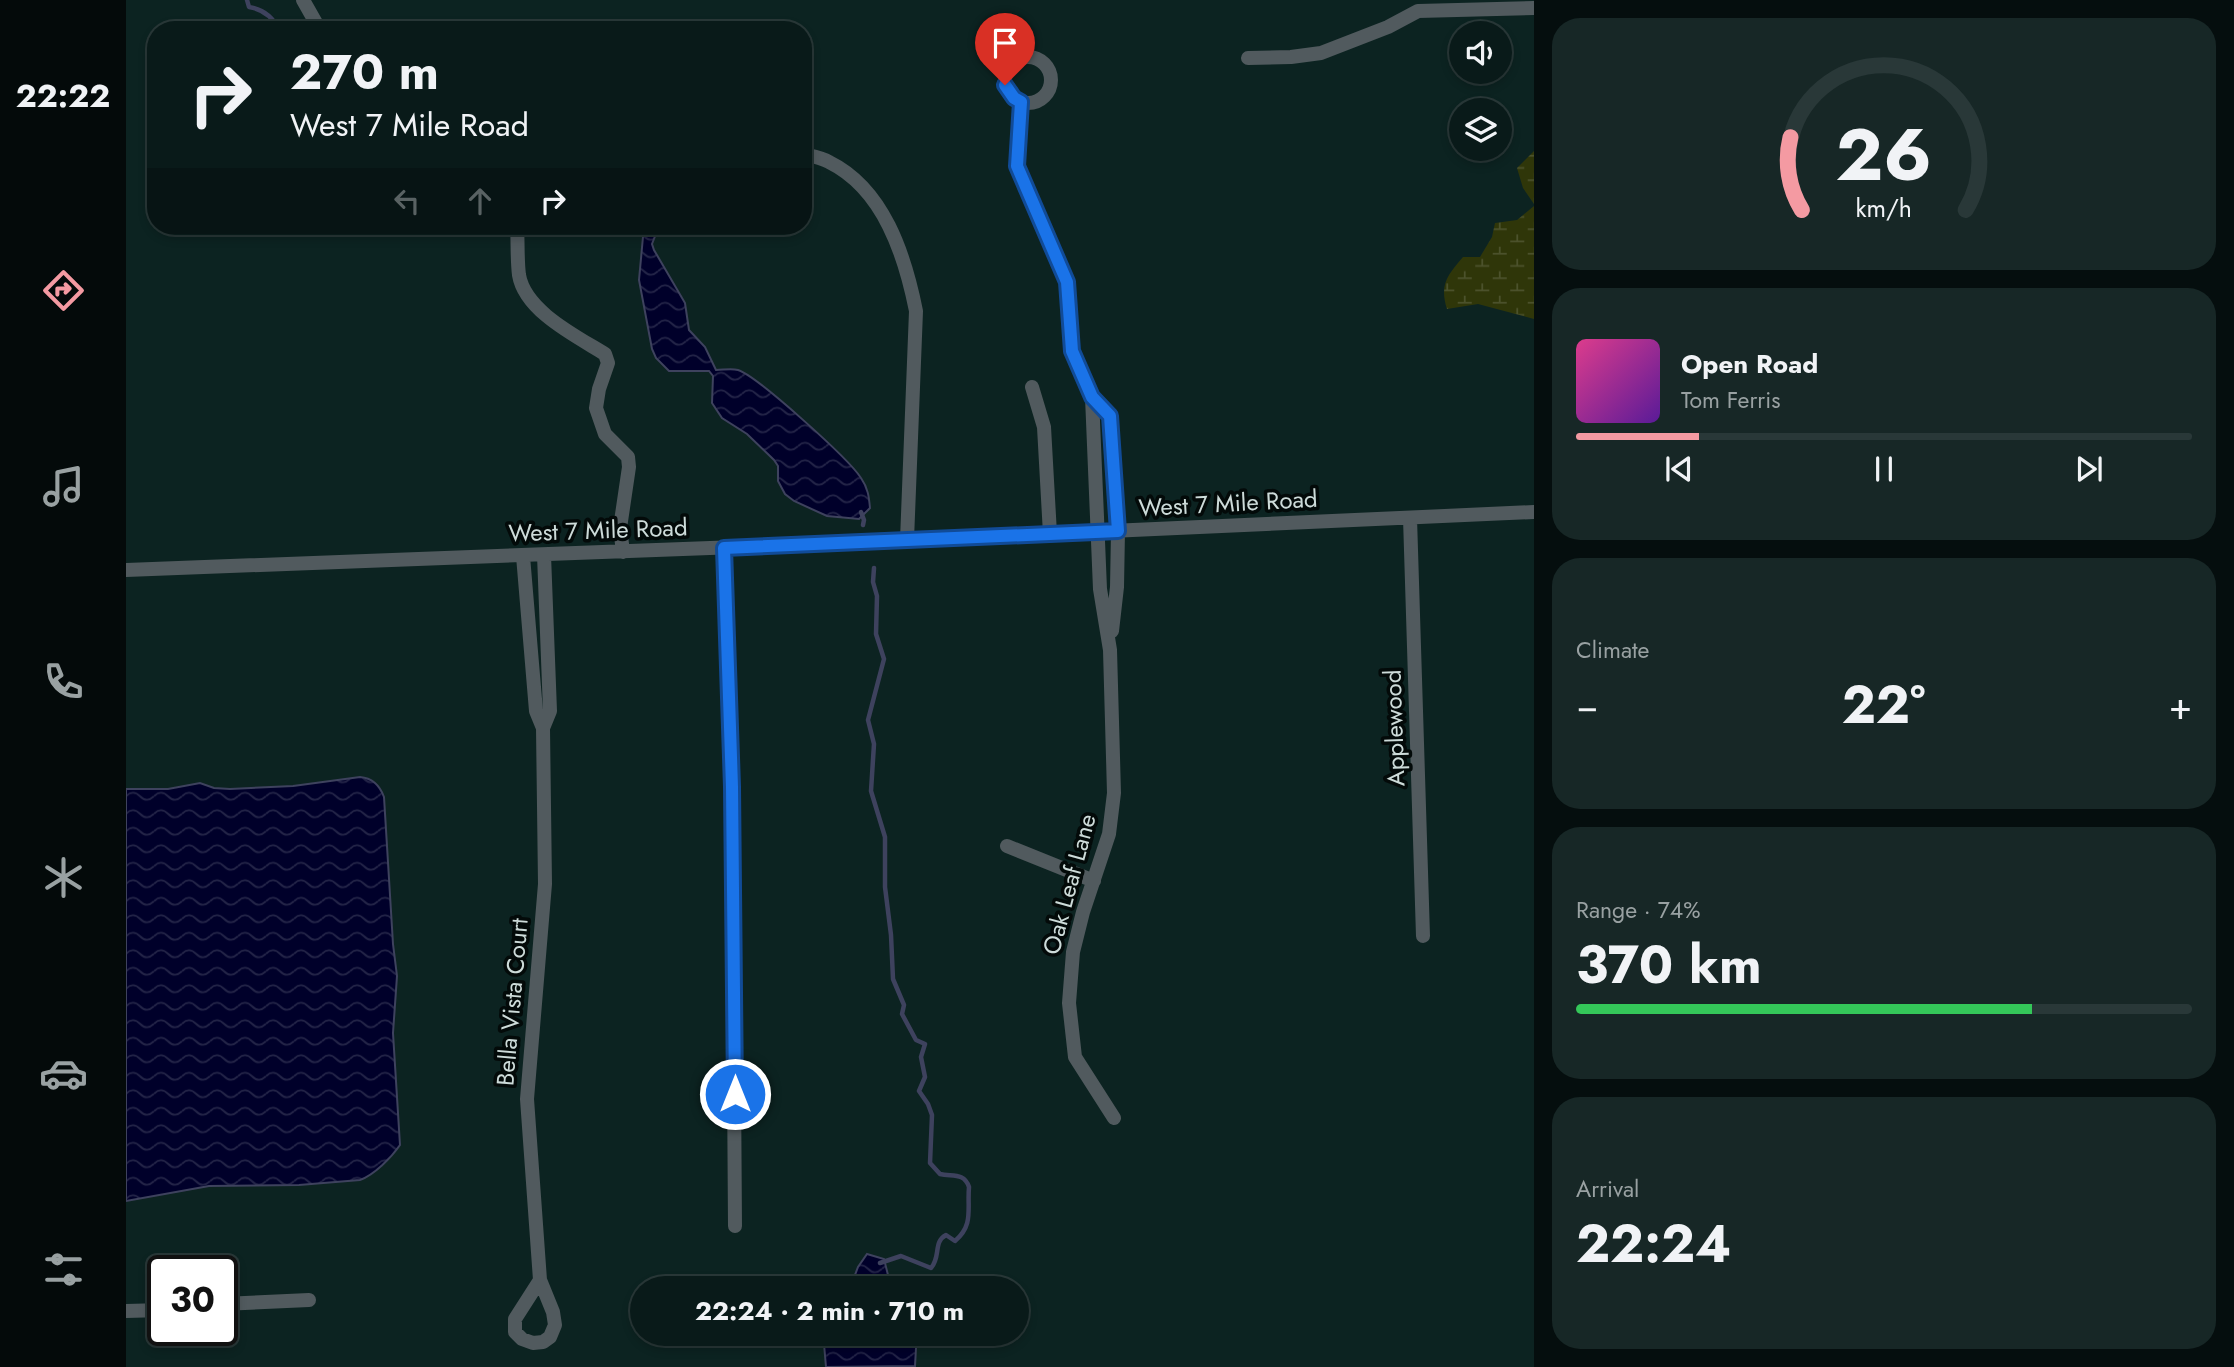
<!DOCTYPE html>
<meta charset="utf-8">
<style>
body{margin:0;font-family:Jost,sans-serif;background:#172726;color:#f1f3f6;height:100vh;display:flex;flex-direction:column;font-size:26px;white-space:nowrap}
*{box-sizing:border-box;margin:0}
p{font-size:23px;color:#99a1a2}
.icon{flex:none;width:38px;height:38px;fill:none;stroke:currentColor;stroke-width:2;stroke-linecap:round;stroke-linejoin:round}
.map{position:relative;flex:1;overflow:hidden}
.details{display:flex;flex-direction:column;gap:18px;padding:18px;background:#050e0e;width:700px}
.details>*{flex:none}
.guide{position:absolute;left:21px;top:21px;width:665px;height:214px;border-radius:28px;box-shadow:0 4px 10px #0003,0 0 0 2px #293838;background:#091a19;color:#f1f3f6;overflow:hidden}
.controls{position:absolute;left:1323px;top:21px;display:grid;gap:14px}
.controls a{display:grid;place-items:center;width:63px;height:63px;border-radius:50%;background:#091a19;box-shadow:0 4px 10px #0003,0 0 0 2px #293838;font-size:35px}
.speed{position:absolute;left:21px;top:1255px;display:flex;gap:14px;font-size:35px;font-weight:700;text-align:center}
.speed>*{display:grid;place-content:center;width:91px;height:91px;border-radius:50%;background:#091a19;box-shadow:0 4px 10px #0003,0 0 0 2px #293838;line-height:1}
.speed .limit{border:4px solid #111;border-radius:10px;background:#fff;color:#111}
.pin{position:absolute;display:grid;place-items:center;width:60px;height:60px;color:#fff;margin:-72px -30px;border-radius:50% 50% 50% 0;rotate:-45deg;box-shadow:0 0 7px #0007}
.pin .icon{rotate:45deg}
.me{position:absolute;width:77px;margin:-38px;rotate:0deg;stroke-linejoin:round;filter:drop-shadow(0 0 5px #0008)}
.turn{display:flex;align-items:center;gap:24px;height:147px;padding:0 28px;font-size:32px}
.turn .icon{width:91px;height:91px;stroke-width:2.5}
.turn b{display:block;font-size:49px;line-height:60px}
.lanes{display:flex;align-items:center;height:66px;padding:0 28px;background:#0003;justify-content:center;gap:35px;direction:ltr}
.lanes .off{opacity:.35}
.big{font-size:52px;font-weight:700;line-height:1.1}
.details .tile{flex:1;display:flex;flex-direction:column;justify-content:center;gap:10px;min-width:0;padding:0 24px;border-radius:28px;background:#172726}
.details .dial{align-items:center;gap:0}
.dial svg{height:182px;overflow:visible;fill:none;stroke:#293838;stroke-width:7;stroke-linecap:round;text-anchor:middle}
.dial text{fill:#f1f3f6;stroke:none}
.song{display:flex;align-items:center;gap:21px}
.cover{width:84px;height:84px;border-radius:10px;background:linear-gradient(135deg,hsl(330 70% 55%),hsl(270 70% 35%))}
.played{height:7px;border-radius:4px;background:linear-gradient(90deg,#f49aa2 20%,#293838 20%)}
.keys{display:flex;justify-content:space-around;direction:ltr}
.heat{display:flex;justify-content:space-between;align-items:center;font-size:38px;direction:ltr}
.charge{height:10px;border-radius:5px;background:linear-gradient(90deg,#34c759 74%,#293838 0)}
.trip{position:absolute;left:504px;top:1276px;width:399px;height:70px;border-radius:35px;background:#091a19;box-shadow:0 4px 10px #0003,0 0 0 2px #293838;font-weight:700;line-height:70px;text-align:center}
main{display:flex;flex:1;min-height:0}
.dock{display:flex;flex-direction:column;width:126px;justify-content:space-around;align-items:center;background:#040a0a;color:#99a1a2}
.dock .icon{width:49px;height:49px}
.dock .selected{color:#f49aa2}
.dock b{font-size:32px;color:#f1f3f6}
.map>svg:first-child{display:block}
.wetland{fill:url(#wetland-marsh)}
.water{fill:url(#water-waves);stroke:#3e425e;stroke-width:2}
.lines{fill:none;stroke-linecap:round;stroke-linejoin:round}
.stream{stroke:#3e425e;stroke-width:4.5}
.minor{stroke:#515a5e;stroke-width:14}
.route-casing{stroke:#114b97;stroke-width:18}
.route{stroke:#1a73e8;stroke-width:12}
.labels{text-anchor:middle;dominant-baseline:central;stroke-width:7;stroke-linejoin:round;paint-order:stroke}
.street-label{font-size:24px;fill:#cddbd9;stroke:#030a09}
</style>
<main>
<nav class="dock">
<b>22:22</b>
<svg class="icon selected" aria-label="directions" viewBox="0 0 24 24"><path d="M12 3l9 9-9 9-9-9zM9 14v-3h6M13 9l2 2-2 2"/></svg>
<svg class="icon" aria-label="music" viewBox="0 0 24 24"><path d="M9 18V5l10-2v13"/><circle cx="6" cy="18" r="3"/><circle cx="16" cy="16" r="3"/></svg>
<svg class="icon" aria-label="phone" viewBox="0 0 24 24"><path d="M5 4h4l2 5-3 2q2 4 5 5l2-3 5 2v4C11 20 4 13 5 4z"/></svg>
<svg class="icon" aria-label="climate" viewBox="0 0 24 24"><path d="M12 3v18M4 7l16 10M4 17L20 7"/></svg>
<svg class="icon" aria-label="car" viewBox="0 0 24 24"><path d="M5 17H2v-5l4-1 3-4h7l3 4 3 1v5h-3M9 17h6M6 11h13"/><circle cx="7" cy="17" r="2"/><circle cx="17" cy="17" r="2"/></svg>
<svg class="icon" aria-label="filters" viewBox="0 0 24 24"><path d="M4 7h16M4 17h16"/><circle cx="9" cy="7" r="2"/><circle cx="15" cy="17" r="2"/></svg>
</nav>
<div class="map">
<svg width="1408" height="1367" viewBox="0 0 1408 1367">
<defs>
<pattern id="wetland-marsh" width="20" height="14" patternUnits="userSpaceOnUse" patternTransform="scale(1.75)"><rect width="20" height="14" fill="#2f3609"/><path d="M1 5h8M5 5V1M11 12h8M15 12V8" fill="none" stroke="#4c522c"/></pattern>
<pattern id="water-waves" width="16" height="10" patternUnits="userSpaceOnUse" patternTransform="scale(1.75)"><rect width="16" height="10" fill="#00002a"/><path d="M0 5q4-4 8 0t8 0" fill="none" stroke="#242548"/></pattern>
</defs>
<rect width="100%" height="100%" fill="#0c2321"/>
<path class="wetland" d="M1408,151V204L1397,188L1391,168Z
M1408,206V319L1352,304L1321,309C1313,284 1322,275 1337,257H1354L1366,237L1369,223L1391,220Z"/>
<path class="water" d="M518,226H533L526,244L528,250L559,303L563,330L579,347L590,370C597,370 605,368 612,370C631,376 723,459 735,478C742,488 743,497 744,508L733,519L701,516L668,501L659,494L652,481V466L648,460L621,434L596,418L586,403L587,376L583,371H543L530,358L526,349L513,280Z
M234,777C246,778 254,786 258,797L267,944L271,976L267,1033L274,1145C265,1158 248,1175 234,1180L173,1185L83,1186L0,1201V789H42L74,783L88,788L104,789L167,786Z
M741,1254L758,1259L762,1275L771,1288H724L732,1267Z
M702,1334H787L790,1348L789,1366L700,1367L698,1344Z"/>
<g class="lines">
<path class="stream" d="M121,0L123,7C136,9 147,17 153,30
M735,512L738,520L737,525
M748,568L747,582L751,596L750,634L758,659L742,720L748,744L745,791L759,837V887L765,935L767,979L778,1005L776,1014L790,1040L799,1044L795,1057L799,1077L793,1091L802,1104L806,1115L804,1163L814,1174C826,1177 838,1172 843,1187C841,1209 848,1225 829,1241L820,1235C807,1242 815,1257 805,1268L775,1256L754,1263"/>
<path class="minor" d="M177,0L194,30
M879 80a23 23 0 1 1 46 0a23 23 0 1 1-46 0Z
M1122,58L1165,57L1195,53L1262,27L1292,11L1408,8
M895,102L891,166L941,282L946,351L966,397L984,416L992,531L991,587L986,631
M677,154C686,156 696,158 703,162C758,189 779,256 790,311L781,540
M391,226C392,242 391,259 393,275C399,311 450,336 479,354L482,363L473,389L470,408L479,434L502,457L503,467L494,528L497,552
M906,387L918,427L924,534
M966,397L974,589L984,650L988,793L983,834L957,912L947,952L943,1003L949,1057L988,1118
M1284,518L1297,936
M598,548L606,787L609,1226
M397,556L410,711L417,728
M0,570L717,543L1408,512
M881,846L968,881
M414,1280L389,1319V1332L396,1339L407,1343L417,1342L424,1337L429,1325L427,1312L414,1280L401,1099L419,884L417,728L424,711L418,555
M96,1304L183,1300
M0,1311L37,1310"/>
</g>
<g class="lines">
<defs>
<path id="route" d="M609,1094L606,787L598,548L992,531L984,416L966,397L946,351L941,282L891,166L895,102L888,98L879,85"/>
</defs>
<use href="#route" class="route-casing"/>
<use href="#route" class="route"/>
</g>
<g class="labels">
<g class="street-label">
<text transform="translate(1102 503) rotate(-3)">West 7 Mile Road</text>
<text transform="translate(472 530) rotate(-2)">West 7 Mile Road</text>
<text transform="translate(1268 728) rotate(-92)">Applewood</text>
<text transform="translate(943 884) rotate(-75)">Oak Leaf Lane</text>
<text transform="translate(386 1002) rotate(-85)">Bella Vista Court</text>
</g>
</g>
</svg>
<div class="controls">
<a><svg class="icon" aria-label="sound" viewBox="0 0 24 24"><path d="M4 9h4l5-4v14l-5-4H4zM17 9q2 3 0 6"/></svg></a>
<a><svg class="icon" aria-label="layers" viewBox="0 0 24 24"><path d="M12 4l9 5-9 5-9-5zM3 14l9 5 9-5"/></svg></a>
</div>
<div class="speed"><div class="limit">30</div></div>
<div class="pin" style="left:879px;top:85px;background:#d93025"><svg class="icon" aria-label="arrive" viewBox="0 0 24 24"><path d="M6 21V4h12l-3 4 3 4H6"/></svg></div>
<svg class="me" style="left:609px;top:1094px" viewBox="-20 -20 40 40"><circle r="17" fill="#1a73e8" stroke="#fff" stroke-width="3"/><path d="M0-11L8 9 0 5-8 9z" fill="#fff"/></svg>
<div class="trip">22:24 · 2 min · 710 m</div>
<div class="guide">
<div class="turn"><svg class="icon" aria-label="right" viewBox="0 0 24 24"><path d="M7 20v-9h11M14 6l5 5-5 5"/></svg><div><b>270 m</b>West 7 Mile Road</div></div>
<div class="lanes"><svg class="icon off" aria-label="left" viewBox="0 0 24 24"><path d="M17 20v-9H6M10 6l-5 5 5 5"/></svg><svg class="icon off" aria-label="ahead" viewBox="0 0 24 24"><path d="M12 20V5M6 11l6-6 6 6"/></svg><svg class="icon" aria-label="right" viewBox="0 0 24 24"><path d="M7 20v-9h11M14 6l5 5-5 5"/></svg></div>
</div>
</div>
<section class="details">
<div class="tile dial"><svg viewBox="0 0 100 80">
<path d="M14 69A42 42 0 1 1 86 69"/>
<path d="M14 69A42 42 0 0 1 9 37" stroke="#f49aa2"/>
<text x="50" y="56" font-size="32" font-weight="700">26</text>
<text x="50" y="72" font-size="11">km/h</text>
</svg></div>
<div class="tile">
<div class="song"><i class="cover"></i><div><b>Open Road</b><p>Tom Ferris</p></div></div>
<div class="played"></div>
<div class="keys"><svg class="icon" aria-label="previous" viewBox="0 0 24 24"><path d="M18 5L8 12l10 7zM5 5v14"/></svg><svg class="icon" aria-label="pause" viewBox="0 0 24 24"><path d="M8 5v14M16 5v14"/></svg><svg class="icon" aria-label="next" viewBox="0 0 24 24"><path d="M6 5l10 7-10 7zM19 5v14"/></svg></div>
</div>
<div class="tile"><p>Climate</p>
<div class="heat"><a>−</a><b class="big">22°</b><a>+</a></div>
</div>
<div class="tile"><p>Range · 74%</p><b class="big">370 km</b><div class="charge"></div></div>
<div class="tile"><p>Arrival</p><b class="big">22:24</b></div>
</section>
</main>
